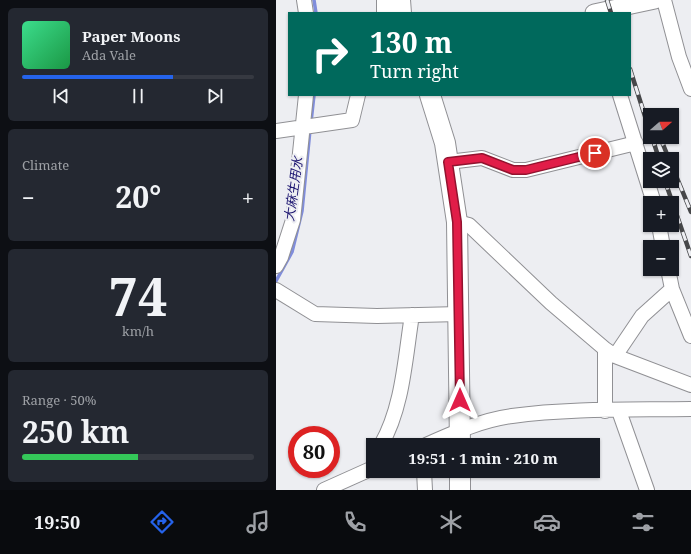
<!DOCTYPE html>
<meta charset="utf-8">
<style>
body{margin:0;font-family:"Noto Serif","Noto Sans JP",serif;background:#242831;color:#f1f3f6;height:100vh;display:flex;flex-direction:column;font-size:15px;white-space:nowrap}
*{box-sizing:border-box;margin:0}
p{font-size:13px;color:#9ea1a6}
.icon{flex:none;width:22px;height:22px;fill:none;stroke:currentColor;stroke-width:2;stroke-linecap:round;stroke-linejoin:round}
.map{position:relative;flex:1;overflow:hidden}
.sheet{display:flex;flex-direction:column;gap:8px;padding:8px;background:#0d0f14;width:276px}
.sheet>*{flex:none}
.banner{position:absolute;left:12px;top:12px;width:343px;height:84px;border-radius:0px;box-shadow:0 1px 3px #0004;background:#00695c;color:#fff;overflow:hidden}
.needle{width:26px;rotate:70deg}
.fabs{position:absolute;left:367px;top:108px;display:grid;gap:8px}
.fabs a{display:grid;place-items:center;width:36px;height:36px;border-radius:0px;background:#171b24;box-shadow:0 1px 3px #0004;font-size:20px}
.speed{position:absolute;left:12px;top:426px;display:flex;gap:8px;font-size:20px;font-weight:700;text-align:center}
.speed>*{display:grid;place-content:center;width:52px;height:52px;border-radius:50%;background:#171b24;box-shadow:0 1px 3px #0004;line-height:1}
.speed .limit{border:6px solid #d22;background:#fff;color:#111}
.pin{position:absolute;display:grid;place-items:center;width:34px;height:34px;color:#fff;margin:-17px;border:2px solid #fff;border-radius:50%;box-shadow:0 1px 4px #0007}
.me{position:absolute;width:44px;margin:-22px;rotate:0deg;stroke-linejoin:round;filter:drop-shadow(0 0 3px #0008)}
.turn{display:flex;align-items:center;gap:14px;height:84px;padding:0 16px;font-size:18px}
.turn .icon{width:52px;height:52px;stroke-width:2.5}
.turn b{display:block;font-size:28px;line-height:34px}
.big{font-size:30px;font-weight:700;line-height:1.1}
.sheet .card{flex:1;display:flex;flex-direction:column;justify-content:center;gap:6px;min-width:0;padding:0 14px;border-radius:6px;background:#242831}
.sheet .dial{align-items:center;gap:0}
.dial b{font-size:52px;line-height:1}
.song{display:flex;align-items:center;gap:12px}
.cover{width:48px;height:48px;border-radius:6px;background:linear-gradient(135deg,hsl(150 70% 55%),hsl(140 70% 35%))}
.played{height:4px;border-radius:2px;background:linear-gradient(90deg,#2563eb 65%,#363941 65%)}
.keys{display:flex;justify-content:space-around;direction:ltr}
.heat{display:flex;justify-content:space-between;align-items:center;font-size:22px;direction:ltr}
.charge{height:6px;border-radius:3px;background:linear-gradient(90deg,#34c759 50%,#363941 0)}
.trip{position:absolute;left:90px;top:438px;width:234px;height:40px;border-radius:0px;background:#171b24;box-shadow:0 1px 3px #0004;font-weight:700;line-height:40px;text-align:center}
.tab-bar{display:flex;height:64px;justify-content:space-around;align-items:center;background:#090b0e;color:#9ea1a6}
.tab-bar .icon{width:28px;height:28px}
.tab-bar .current{color:#2563eb}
.tab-bar b{font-size:18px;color:#f1f3f6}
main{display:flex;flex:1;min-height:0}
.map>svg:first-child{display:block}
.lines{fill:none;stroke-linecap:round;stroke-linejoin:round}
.stream{stroke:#808ddb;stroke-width:3.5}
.minor-casing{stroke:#909094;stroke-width:16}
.major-casing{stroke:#909094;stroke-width:19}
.highway-casing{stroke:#909094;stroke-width:22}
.minor{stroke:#fff;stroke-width:14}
.major{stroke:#fff;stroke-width:17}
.highway{stroke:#fff;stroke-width:20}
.rail-casing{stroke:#464749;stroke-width:4.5}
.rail{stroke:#edeef2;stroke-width:3;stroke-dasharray:9;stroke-linecap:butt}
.route-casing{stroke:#92132f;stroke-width:10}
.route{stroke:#e11d48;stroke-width:7}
.labels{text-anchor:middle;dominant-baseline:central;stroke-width:4;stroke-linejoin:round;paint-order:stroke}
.water-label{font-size:13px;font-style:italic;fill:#1e1772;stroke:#edeef2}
</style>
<main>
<section class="sheet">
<div class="card">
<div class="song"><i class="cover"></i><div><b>Paper Moons</b><p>Ada Vale</p></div></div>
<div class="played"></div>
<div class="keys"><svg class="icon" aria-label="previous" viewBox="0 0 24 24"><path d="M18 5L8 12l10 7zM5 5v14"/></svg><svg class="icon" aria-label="pause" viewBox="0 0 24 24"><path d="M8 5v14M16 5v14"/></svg><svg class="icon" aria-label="next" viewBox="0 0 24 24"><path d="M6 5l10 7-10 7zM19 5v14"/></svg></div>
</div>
<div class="card"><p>Climate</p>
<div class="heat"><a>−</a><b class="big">20°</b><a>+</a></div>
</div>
<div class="card dial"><b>74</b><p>km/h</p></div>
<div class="card"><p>Range · 50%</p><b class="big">250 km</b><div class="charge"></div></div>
</section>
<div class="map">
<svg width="415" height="490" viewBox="0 0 415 490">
<rect width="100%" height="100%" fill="#edeef2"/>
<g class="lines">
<path class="stream" d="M38,0L40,13
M35,122L38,95
M0,281L16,252L26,211L34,130"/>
<defs>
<path id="minor" d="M28,0L30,13
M108,0V13
M388,0L403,57L415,89
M344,95L378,203
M0,131L76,120L82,95
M172,162L206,158L237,170H250L360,143
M181,222L193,225L275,303L329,349V411
M383,225L387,247
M0,266L5,257L17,220L30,95
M392,269L396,289L415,336
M0,290L39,314L101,316L184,314
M329,349L339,356L415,385
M339,356L366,316L396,289
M343,411L371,490
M105,445C127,407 129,358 136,315
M150,445C177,433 206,420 236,416C294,408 356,410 415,409
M148,471L149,490
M48,490L97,468"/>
<path id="major" d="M318,13L379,0"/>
<path id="highway" d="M124,0L125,13
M154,95L169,143L181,222L184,445
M184,490V471"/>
</defs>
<use href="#minor" class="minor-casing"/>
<use href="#major" class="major-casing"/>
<use href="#highway" class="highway-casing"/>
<use href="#minor" class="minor"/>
<use href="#major" class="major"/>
<use href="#highway" class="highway"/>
<defs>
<path id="rail" d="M331,0L335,13
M354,69L374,132
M376,137L383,159
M384,137L393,159
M396,166L415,212
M389,181L415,256"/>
</defs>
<use href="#rail" class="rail-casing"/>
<use href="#rail" class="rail"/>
</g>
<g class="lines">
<defs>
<path id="route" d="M184,400L181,222L172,162L206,158L237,170H250L319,153"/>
</defs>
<use href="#route" class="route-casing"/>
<use href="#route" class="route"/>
</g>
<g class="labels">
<g class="water-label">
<text transform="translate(17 189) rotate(-82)">大麻生用水</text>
</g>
</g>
</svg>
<div class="fabs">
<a><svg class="needle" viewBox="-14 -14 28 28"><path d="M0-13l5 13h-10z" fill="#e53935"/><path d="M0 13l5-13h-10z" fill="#9ea1a6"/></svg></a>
<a><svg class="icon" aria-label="layers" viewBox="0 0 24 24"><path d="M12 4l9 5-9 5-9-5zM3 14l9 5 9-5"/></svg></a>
<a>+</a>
<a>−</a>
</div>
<div class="speed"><div class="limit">80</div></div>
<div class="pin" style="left:319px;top:153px;background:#d93025"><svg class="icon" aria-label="arrive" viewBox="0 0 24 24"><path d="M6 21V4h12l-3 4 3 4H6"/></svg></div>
<svg class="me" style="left:184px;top:400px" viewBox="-20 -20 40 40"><path d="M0-17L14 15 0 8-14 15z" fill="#e11d48" stroke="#fff" stroke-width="4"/></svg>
<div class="trip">19:51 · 1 min · 210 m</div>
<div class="banner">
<div class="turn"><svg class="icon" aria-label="right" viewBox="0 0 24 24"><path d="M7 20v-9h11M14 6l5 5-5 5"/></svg><div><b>130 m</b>Turn right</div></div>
</div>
</div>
</main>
<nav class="tab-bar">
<b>19:50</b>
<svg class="icon current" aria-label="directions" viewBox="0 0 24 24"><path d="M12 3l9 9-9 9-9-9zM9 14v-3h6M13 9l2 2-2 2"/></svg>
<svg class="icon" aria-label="music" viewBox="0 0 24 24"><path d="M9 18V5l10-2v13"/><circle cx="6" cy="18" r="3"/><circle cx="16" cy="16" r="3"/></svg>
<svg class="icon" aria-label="phone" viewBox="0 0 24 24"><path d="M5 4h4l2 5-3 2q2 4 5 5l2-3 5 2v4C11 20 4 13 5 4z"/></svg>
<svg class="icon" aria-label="climate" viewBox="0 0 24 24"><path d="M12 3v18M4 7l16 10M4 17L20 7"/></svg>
<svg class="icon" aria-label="car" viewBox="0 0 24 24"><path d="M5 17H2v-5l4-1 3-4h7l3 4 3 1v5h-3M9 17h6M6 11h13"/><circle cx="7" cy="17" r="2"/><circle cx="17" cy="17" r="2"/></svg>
<svg class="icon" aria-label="filters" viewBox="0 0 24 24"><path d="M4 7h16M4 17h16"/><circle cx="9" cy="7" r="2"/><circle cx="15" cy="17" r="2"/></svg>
</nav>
